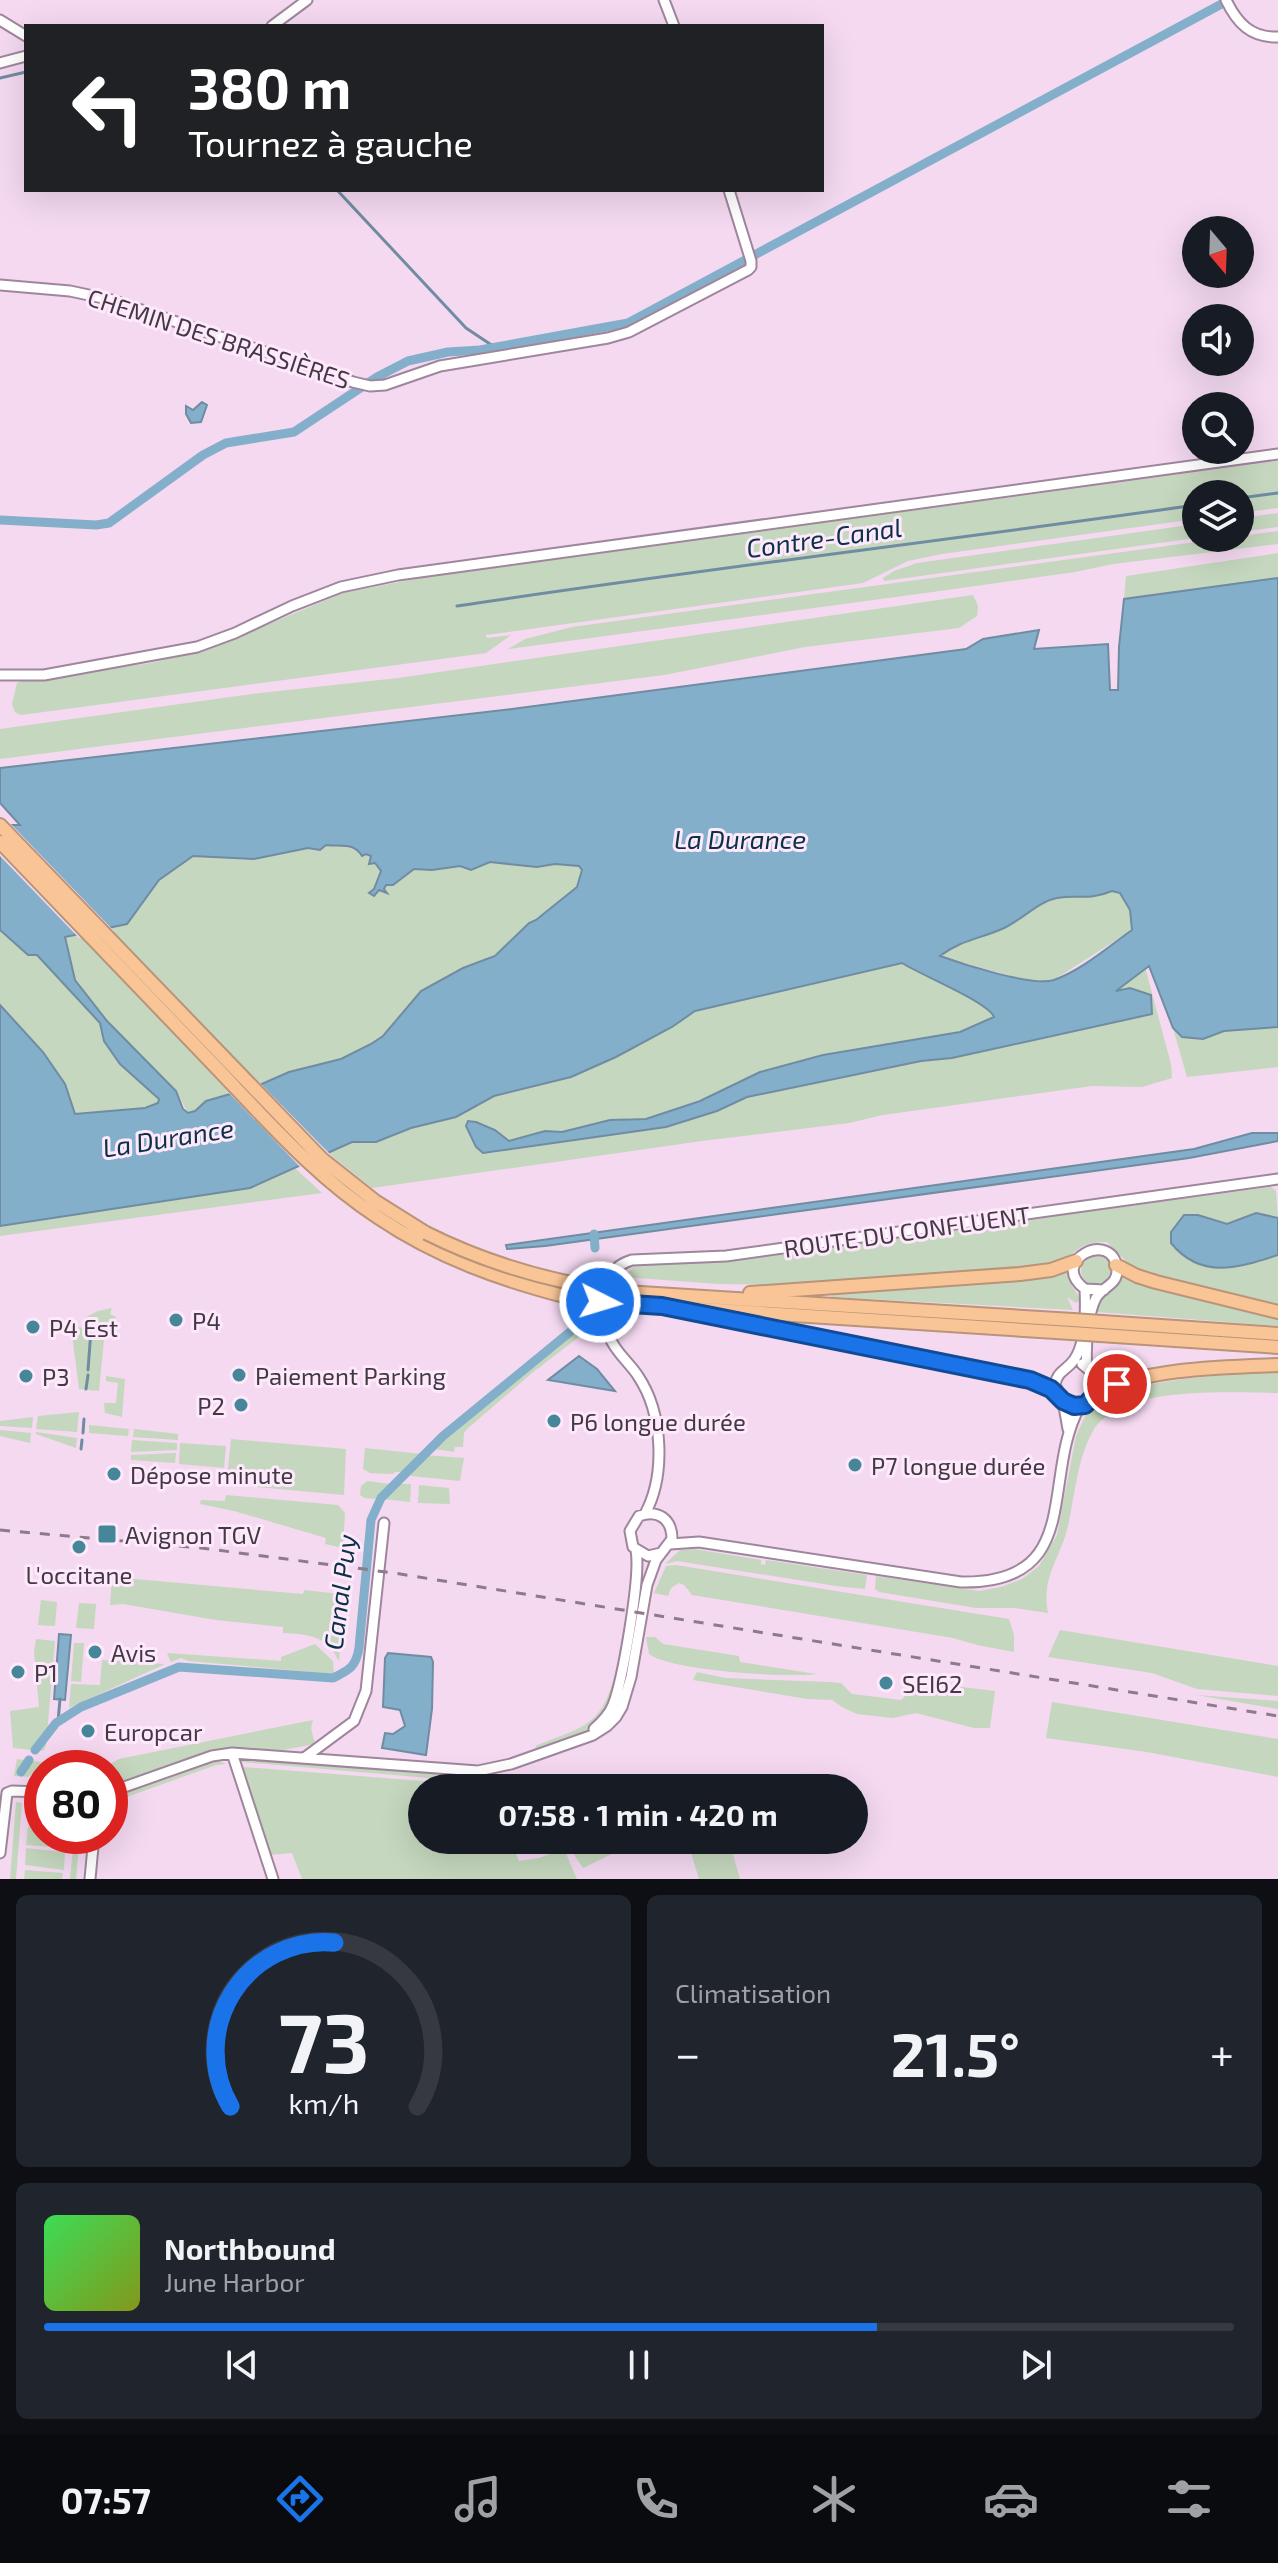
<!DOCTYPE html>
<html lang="fr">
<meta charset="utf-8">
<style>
body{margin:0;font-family:"Exo 2",sans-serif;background:#20242c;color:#f1f3f6;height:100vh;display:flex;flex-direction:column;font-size:30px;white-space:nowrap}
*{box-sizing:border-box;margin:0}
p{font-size:26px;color:#9ea1a6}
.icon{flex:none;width:44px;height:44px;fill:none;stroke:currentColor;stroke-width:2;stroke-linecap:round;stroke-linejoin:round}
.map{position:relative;height:1879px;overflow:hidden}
.panel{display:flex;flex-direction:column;gap:16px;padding:16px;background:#0d0f14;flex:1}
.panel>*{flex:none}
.banner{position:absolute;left:24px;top:24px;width:800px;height:168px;border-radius:0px;box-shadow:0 8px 32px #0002;background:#202124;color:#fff;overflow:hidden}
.needle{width:52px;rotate:161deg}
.tools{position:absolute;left:1182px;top:216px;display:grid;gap:16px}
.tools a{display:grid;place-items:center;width:72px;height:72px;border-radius:50%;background:#171b24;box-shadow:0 8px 32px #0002;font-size:40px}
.speed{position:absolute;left:24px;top:1750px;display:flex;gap:16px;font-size:40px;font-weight:700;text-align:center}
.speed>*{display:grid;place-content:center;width:104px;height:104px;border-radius:50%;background:#171b24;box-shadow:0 8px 32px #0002;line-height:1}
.speed .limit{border:12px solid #d22;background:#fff;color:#111}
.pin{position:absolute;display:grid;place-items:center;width:68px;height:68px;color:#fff;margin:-34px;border:4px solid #fff;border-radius:50%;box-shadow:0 2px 8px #0007}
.me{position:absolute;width:88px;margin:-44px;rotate:95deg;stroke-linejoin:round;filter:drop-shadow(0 0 6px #0008)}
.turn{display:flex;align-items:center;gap:28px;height:168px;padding:0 32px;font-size:36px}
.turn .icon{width:104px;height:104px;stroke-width:2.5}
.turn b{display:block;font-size:56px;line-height:68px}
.big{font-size:60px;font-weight:700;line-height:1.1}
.panel .tile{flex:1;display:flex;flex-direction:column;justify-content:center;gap:12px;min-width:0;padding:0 28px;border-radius:12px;background:#20242c}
.panel .dial{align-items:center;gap:0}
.dial svg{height:208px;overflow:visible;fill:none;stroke:#363941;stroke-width:7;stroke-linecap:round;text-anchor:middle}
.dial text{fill:#f1f3f6;stroke:none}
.song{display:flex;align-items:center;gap:24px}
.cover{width:96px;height:96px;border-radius:12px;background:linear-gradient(135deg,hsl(130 70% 55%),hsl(70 70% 35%))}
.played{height:8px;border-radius:4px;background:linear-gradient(90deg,#1a73e8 70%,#363941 70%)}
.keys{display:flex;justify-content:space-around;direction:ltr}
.heat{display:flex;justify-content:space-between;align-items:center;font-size:44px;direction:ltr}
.panel .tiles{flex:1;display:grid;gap:16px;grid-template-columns:1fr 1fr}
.tile:last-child{grid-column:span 2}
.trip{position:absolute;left:408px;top:1774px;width:460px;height:80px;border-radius:40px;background:#171b24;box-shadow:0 8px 32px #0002;font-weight:700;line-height:80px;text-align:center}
.tabs{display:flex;height:128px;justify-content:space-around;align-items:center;background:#090b0e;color:#9ea1a6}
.tabs .icon{width:56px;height:56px}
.tabs .on{color:#1a73e8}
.tabs b{font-size:36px;color:#f1f3f6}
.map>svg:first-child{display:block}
.green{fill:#c5d7be}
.water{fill:#83afcb;stroke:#708ca2;stroke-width:2;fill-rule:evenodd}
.pier{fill:#f4d9f1}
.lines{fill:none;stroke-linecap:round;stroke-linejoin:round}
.stream{stroke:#708ca2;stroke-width:3}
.canal{stroke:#83afcb;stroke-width:9}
.minor-casing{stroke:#9f869c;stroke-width:13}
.highway-casing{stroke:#b99479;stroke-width:16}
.minor{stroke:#fff;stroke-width:9}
.highway{stroke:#f9c597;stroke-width:12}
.rail{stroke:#8c7b8a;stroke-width:3;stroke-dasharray:10 10;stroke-linecap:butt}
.highway-bridge-casing{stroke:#b99479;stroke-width:16;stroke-linecap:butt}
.highway-bridge{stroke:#f9c597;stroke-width:12}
.route-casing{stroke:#114b97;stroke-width:20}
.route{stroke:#1a73e8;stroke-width:14}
.poi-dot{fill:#458798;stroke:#fee8fc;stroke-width:3}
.labels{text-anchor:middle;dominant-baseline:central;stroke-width:6;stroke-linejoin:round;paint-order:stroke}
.street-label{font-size:24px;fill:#433942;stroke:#fee8fc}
.poi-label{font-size:24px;fill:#433942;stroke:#fee8fc;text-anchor:start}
.water-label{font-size:26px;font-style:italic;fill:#0a3144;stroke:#fee8fc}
</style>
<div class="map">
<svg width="1278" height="1879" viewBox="0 0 1278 1879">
<rect width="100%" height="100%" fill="#f4d9f1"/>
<path class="green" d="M1278,461V508L1240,513V494H1196V519L942,554L908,561L863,583L486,635L487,638L511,635L486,653L21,715L15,712L12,704L17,683L21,681L151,663L207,650L343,593L436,575Z
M1278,513V527L1240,532V518Z
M1196,524V538L884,581L883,578L894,571L917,563Z
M1278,531V544L1113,564L1075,572L940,591L508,649L525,639L572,627L1225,538H1240V536Z
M1278,553V578L1124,599L1126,576Z
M973,595L978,606L977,616L959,628L805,647L664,675L0,759V729L252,694L398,678Z
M326,845C340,847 355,842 362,856L369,854L381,871L372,894L376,895L386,884L393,885L414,869L460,866L471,870L490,862L579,866L583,870L577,887L535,921L529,923L495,956L463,968L421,991L383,1036L371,1044L341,1059L289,1072L255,1087L206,1101L195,1111L188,1113L176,1091L107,1021L75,980L64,937L126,924L159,880L193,856L254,859L308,848L315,850Z
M1112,891L1120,893L1130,910L1132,930L1052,981L1023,979L939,956C960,940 979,939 1002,929C1020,921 1037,902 1057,898C1078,894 1088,901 1112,891Z
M0,930L27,955H37L100,1023L104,1041L120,1064L155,1095L159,1099L158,1104L145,1108L75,1114L65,1084L43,1052L0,1005Z
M903,963C922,975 987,1002 994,1017L960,1032L823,1055L646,1119L629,1118L562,1132L545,1131L509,1141L495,1130L476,1122L466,1126L492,1153L666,1127L717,1111L747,1097L921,1061L952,1058L1105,1024L1119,992L1115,991L1145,967L1171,1064L1172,1078L1142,1087L1092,1086L883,1115L849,1123L702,1141L372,1188L327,1152L352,1142H376L411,1128L456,1117L494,1096L571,1077L616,1057L672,1027L695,1011Z
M1278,1027V1067L1187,1077L1173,1028C1193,1046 1204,1035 1226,1031C1243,1028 1261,1028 1278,1027Z
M295,1168L322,1193L0,1236V1226L250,1188Z
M1271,1187L1276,1191L1278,1218L1256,1213L1227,1224L1198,1215L1257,1262L1278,1255V1307L1145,1272L1132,1267L1107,1242C1075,1241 1077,1257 1051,1264L799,1285L718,1284L623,1277L638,1263L726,1260Z
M1081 1270a15 15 0 1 1 30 0a15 15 0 1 1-30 0Z
M1068,1270L1072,1286L1081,1300L1076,1303L1067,1297L1073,1310L831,1297L832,1294L1044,1276Z
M1124,1275L1278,1316V1326L1097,1312C1100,1297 1116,1288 1124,1275Z
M112,1308L110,1314L116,1317L115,1324L85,1322L84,1318L98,1311Z
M590,1319H592L584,1333L532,1373L467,1429L464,1433L463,1447H455L454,1452L434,1449Z
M71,1327L105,1329L99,1391L79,1389Z
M1267,1371L1278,1372V1393C1230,1393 1121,1384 1093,1431C1077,1459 1075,1495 1068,1526C1060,1560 1041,1576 1048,1613L1015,1608H976L879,1592L875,1589L876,1576L979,1591L1001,1587L1022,1579L1039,1566L1057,1535L1076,1436L1087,1412L1111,1393L1120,1389L1183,1379Z
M106,1376L125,1379L122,1417L105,1413L104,1403H116L118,1383L106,1381Z
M79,1412L77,1432L36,1429L38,1416Z
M33,1417L32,1428L0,1426V1421Z
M89,1425L129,1429L128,1436L89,1433Z
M134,1429L178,1434V1440L133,1437Z
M0,1430L31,1433L30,1443L0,1436Z
M36,1432L77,1438L76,1448L36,1434Z
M231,1439L346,1449L344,1495L257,1487L246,1480L227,1478Z
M132,1440L177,1443V1450L131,1452Z
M180,1443L226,1446L224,1468L179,1464Z
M365,1448L422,1454L403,1472H395L393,1474L370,1473L363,1469Z
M176,1453L175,1463L131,1460V1455Z
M425,1455L464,1458L460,1481L411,1476V1473H406Z
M367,1481L390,1484L376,1499L365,1498L360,1495L361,1486Z
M397,1484H411L410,1502L383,1499Z
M419,1485L449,1488L450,1504L418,1503Z
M226,1495L338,1505L345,1513L343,1548L325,1544L326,1538L234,1511L200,1504L201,1500L225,1501Z
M694,1549L761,1560V1564L765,1565L766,1560L867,1575L865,1589L836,1586L677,1561L665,1564L680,1550Z
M676,1565L1009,1619L1014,1635V1652L977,1645L953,1638L692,1595L684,1585L679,1583L671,1588L668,1596L654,1593L666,1566Z
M112,1577L303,1594L304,1590L340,1594C337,1617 341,1639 339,1662C329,1636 308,1634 283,1633V1627L216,1620L123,1604L110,1605Z
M41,1600L57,1602L55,1626L38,1625Z
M79,1603L96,1604L94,1629L76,1628Z
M1060,1630L1278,1666V1696L1197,1689L1152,1673L1048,1657Z
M646,1637H655L663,1644L739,1656L740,1662L817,1674C789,1678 671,1671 649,1654Z
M36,1639L55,1641L46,1746L43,1751L13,1748L10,1711L39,1707L34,1652Z
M74,1643H84L81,1682L71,1681Z
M315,1644L333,1661L334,1674L189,1661L181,1658L171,1662L167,1653L281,1661V1657Z
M102,1660L165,1664L69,1708L71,1684L100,1685Z
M621,1664C618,1678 616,1695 609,1708C596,1734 558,1742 533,1752L537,1745C590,1725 603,1724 617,1666Z
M697,1672L726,1678L829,1682L841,1683L852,1694L901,1700L920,1682L995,1691L990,1728H974L916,1713L893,1718L857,1714L842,1707L832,1700L807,1699L693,1680Z
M1196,1695L1278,1701V1709Z
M1052,1702L1278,1739V1777L1147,1752L1046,1738Z
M313,1720L311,1728L315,1744L278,1751L217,1749L110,1787V1764L119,1759Z
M251,1758L457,1776L485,1775L492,1778L464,1781L241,1762Z
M17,1759L42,1762L41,1766L28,1777L14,1776Z
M216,1760L226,1764L216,1765L110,1803L112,1797Z
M243,1767L487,1786L422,1788V1840H510L519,1861L539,1858L564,1849L577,1879H302L292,1853L269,1855Z
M16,1802L22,1803L16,1879H10Z
M30,1802L42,1803V1823L28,1822Z
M28,1826L42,1828V1836H67L66,1848L26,1845Z
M74,1836H80L76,1879H70Z
M564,1840H641L583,1868Z
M687,1840H729L740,1879H699Z
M26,1848L65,1852L64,1870L25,1865Z
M25,1870L63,1873L62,1879H24Z"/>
<path class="water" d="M202,402L207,405L201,422L191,423L186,414V406L193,410Z
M1278,578V1027L1224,1031L1203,1039L1182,1037L1173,1028L1149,966L1116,991L1130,988L1151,995L1152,1014L952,1058L921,1061L747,1097L717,1111L666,1127L483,1153L476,1147L466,1126L468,1121L476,1122L495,1130L509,1141L545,1131L562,1132L610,1120L646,1119L700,1101L760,1072L823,1055L960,1032L994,1017C988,1002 921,975 902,963L695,1011L672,1027L616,1057L571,1077L494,1096L456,1117L411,1128L376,1142H352L250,1188L0,1226V1005L43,1052L65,1084L75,1114L145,1108L158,1103L159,1099L120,1064L104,1041L100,1023L37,955H28L0,930V828L8,825H20L0,803V768L512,709L966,649L983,639L1039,630L1034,649L1108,644L1110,690H1118L1119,647L1124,599ZM326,845C341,847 354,842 362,856L366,854L371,856L369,864L375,863L381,871L374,889L369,893L374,896L379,890L387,893L384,889L386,885H393L414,869L432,870L460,866L471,870L490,862L537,867L555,864L579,866L582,870L577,887L536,920L529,923L495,956L463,968L421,991L383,1036L371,1044L341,1059L289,1072L255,1087L206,1101L195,1111L188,1113L183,1109L176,1091L107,1021L75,980L65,937L127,924L159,880L193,856L254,859L308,848L320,850ZM1112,891L1120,893L1130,910L1132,930C1108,947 1082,970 1054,980C1033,987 962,964 940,956C961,940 979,939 1002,929C1021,921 1037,902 1057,898C1078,894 1088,901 1112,891Z
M1252,1133H1278V1141L1189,1158L545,1246L507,1249L506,1245L1194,1149Z
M1256,1213L1278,1218V1255C1238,1268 1201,1280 1171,1243V1232L1184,1215H1198L1227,1224Z
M579,1356L597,1369L615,1391L548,1380Z
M59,1634L71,1635L65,1700L54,1699Z
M388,1653L431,1657L433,1662L432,1709L426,1755L382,1748L385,1733L393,1734L405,1726L400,1710L383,1707L385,1658Z"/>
<path class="pier" d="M8,821L114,931L79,938L0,856V824Z
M258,1081L315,1139L332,1156L302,1169L226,1090Z"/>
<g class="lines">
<path class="stream" d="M0,78L26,72
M337,190L466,328L496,348
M1240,498L1278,493
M457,606C703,569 950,540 1196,505
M88,1370L91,1330
M86,1389L88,1375
M83,1433L84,1419
M81,1449L82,1440
M58,1722L60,1699"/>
<path class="canal" d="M0,520L96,525L109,523L203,455L226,443L294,432L377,377L408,361L448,352L480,350L628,323L1229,0
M594,1234L595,1248
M35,1750L56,1723L81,1707L179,1667L333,1678C349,1670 356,1667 359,1648L371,1520L381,1498L443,1436L587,1318L592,1308L596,1274
M21,1772L29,1760"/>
<defs>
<path id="minor" d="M664,0L674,26
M1226,0C1237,23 1251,38 1278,37
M0,20L26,36
M272,26L307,0
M0,63L26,56
M0,285L70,291L112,300L353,382L370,386L385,385L440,366L608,338L629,332L748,270L751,267V261L729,190
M0,675H44L197,647L235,633L292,606L341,587L398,575L1278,454
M1087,1366C1085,1350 1088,1312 1096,1298C1103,1286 1118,1285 1117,1269C1113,1228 1047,1261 1085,1289L1104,1290
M1077,1406L1089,1402L1098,1388L1096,1376L1082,1364
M1068,1429L1063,1401L1055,1385C1057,1371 1066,1371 1074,1360C1086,1343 1086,1310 1085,1289
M645,1514C666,1475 663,1413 638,1376C629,1362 615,1352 609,1336C605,1325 608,1277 616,1269C620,1264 626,1262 632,1260L726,1256L1278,1179
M670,1544L699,1542L961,1582C1086,1584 1040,1478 1080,1406
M594,1729C602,1722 609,1715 613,1705C623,1679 641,1575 636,1550
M232,1753L273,1879
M304,1758L354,1721L366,1691L384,1523
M110,1792L212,1756L232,1753L478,1771L511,1764L593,1735L607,1726L616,1717L622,1707L631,1677L647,1585L656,1560L672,1539C672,1519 658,1509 639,1516L630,1531L633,1547L648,1556L661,1553
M0,1853L7,1793L12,1791L42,1792
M90,1879L94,1836"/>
<path id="highway" d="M0,825L322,1159L375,1201L426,1233
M0,842C70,915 140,988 210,1061C263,1116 314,1176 379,1218C437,1257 501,1280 568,1297
M1116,1265L1137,1276L1156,1282L1278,1312
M625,1292L1073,1320
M750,1293L1020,1274L1051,1270L1076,1261
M624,1304L1071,1333
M704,1315L1030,1380L1056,1392
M1102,1322L1278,1334
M1100,1335L1278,1347
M1096,1394C1142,1368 1225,1367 1278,1365"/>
</defs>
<use href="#minor" class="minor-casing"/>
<use href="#highway" class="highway-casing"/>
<use href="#minor" class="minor"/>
<use href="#highway" class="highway"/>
<path class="rail" d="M0,1530L201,1548L394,1573L1278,1716"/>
<defs>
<path id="highway-bridge" d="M426,1233C490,1265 554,1283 625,1292
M568,1297L624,1304
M1073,1320L1102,1322
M1071,1333L1100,1335"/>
</defs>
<use href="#highway-bridge" class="highway-bridge-casing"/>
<use href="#highway-bridge" class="highway-bridge"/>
</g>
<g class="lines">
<defs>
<path id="route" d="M600,1302L662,1306L1030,1380L1051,1389L1063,1401L1074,1406L1085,1405L1096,1394L1117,1384"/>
</defs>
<use href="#route" class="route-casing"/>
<use href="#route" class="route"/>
</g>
<g class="poi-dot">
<circle cx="176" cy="1320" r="8"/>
<circle cx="33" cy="1327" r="8"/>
<circle cx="239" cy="1375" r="8"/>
<circle cx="26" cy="1376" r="8"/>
<circle cx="241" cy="1405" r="8"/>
<circle cx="554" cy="1421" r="8"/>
<circle cx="855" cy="1465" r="8"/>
<circle cx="114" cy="1474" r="8"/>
<rect x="97" y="1524" width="20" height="20" rx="4"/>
<circle cx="79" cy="1547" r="8"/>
<circle cx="95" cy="1652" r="8"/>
<circle cx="18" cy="1672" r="8"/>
<circle cx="886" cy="1683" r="8"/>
<circle cx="88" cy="1731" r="8"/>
</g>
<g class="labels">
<g class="street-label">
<text transform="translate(219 338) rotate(18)">CHEMIN DES BRASSIÈRES</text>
<text transform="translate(907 1231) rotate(-8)">ROUTE DU CONFLUENT</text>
</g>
<g class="poi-label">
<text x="192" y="1320">P4</text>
<text x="49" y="1327">P4 Est</text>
<text x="255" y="1375">Paiement Parking</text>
<text x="42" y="1376">P3</text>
<text x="225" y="1405" text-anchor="end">P2</text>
<text x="570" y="1421">P6 longue durée</text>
<text x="871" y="1465">P7 longue durée</text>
<text x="130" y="1474">Dépose minute</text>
<text x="125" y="1534">Avignon TGV</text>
<text x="79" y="1574" text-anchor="middle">L'occitane</text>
<text x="111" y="1652">Avis</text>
<text x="34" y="1672">P1</text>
<text x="902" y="1683">SEI62</text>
<text x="104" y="1731">Europcar</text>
</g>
<g class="water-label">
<text transform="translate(824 537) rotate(-8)">Contre-Canal</text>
<text x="740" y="838">La Durance</text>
<text transform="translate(168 1137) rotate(-9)">La Durance</text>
<text transform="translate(339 1592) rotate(-83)">Canal Puy</text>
</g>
</g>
</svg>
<div class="tools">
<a><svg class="needle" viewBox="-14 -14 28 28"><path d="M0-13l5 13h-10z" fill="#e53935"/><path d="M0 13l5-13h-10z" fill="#9ea1a6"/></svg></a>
<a><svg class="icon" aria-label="sound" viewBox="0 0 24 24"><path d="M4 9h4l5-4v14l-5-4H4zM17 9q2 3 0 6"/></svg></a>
<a><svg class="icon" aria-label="search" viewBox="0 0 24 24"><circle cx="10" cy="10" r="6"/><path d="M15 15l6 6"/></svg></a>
<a><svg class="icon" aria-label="layers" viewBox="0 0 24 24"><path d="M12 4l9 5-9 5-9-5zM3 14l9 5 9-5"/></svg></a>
</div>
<div class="speed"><div class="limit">80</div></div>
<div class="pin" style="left:1117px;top:1384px;background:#d93025"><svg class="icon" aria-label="arrive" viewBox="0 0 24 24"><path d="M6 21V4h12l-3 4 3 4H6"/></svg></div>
<svg class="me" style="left:600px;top:1302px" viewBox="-20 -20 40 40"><circle r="17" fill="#1a73e8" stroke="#fff" stroke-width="3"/><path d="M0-11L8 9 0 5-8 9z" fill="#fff"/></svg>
<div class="trip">07:58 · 1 min · 420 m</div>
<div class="banner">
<div class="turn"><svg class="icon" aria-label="left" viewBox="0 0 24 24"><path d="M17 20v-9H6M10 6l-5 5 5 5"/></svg><div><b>380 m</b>Tournez à gauche</div></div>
</div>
</div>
<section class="panel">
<div class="tiles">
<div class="tile dial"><svg viewBox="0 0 100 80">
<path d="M14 69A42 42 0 1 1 86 69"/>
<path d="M14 69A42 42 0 0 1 54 6" stroke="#1a73e8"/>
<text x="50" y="56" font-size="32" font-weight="700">73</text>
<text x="50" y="72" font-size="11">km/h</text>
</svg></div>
<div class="tile"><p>Climatisation</p>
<div class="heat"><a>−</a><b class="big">21.5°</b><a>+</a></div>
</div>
<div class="tile">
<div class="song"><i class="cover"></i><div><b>Northbound</b><p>June Harbor</p></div></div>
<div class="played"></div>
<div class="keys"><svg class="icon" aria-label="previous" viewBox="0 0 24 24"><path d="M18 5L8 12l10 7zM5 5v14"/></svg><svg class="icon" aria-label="pause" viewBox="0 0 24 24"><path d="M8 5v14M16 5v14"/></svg><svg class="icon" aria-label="next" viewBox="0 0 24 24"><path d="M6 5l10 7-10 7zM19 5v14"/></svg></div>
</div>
</div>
</section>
<nav class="tabs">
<b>07:57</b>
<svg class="icon on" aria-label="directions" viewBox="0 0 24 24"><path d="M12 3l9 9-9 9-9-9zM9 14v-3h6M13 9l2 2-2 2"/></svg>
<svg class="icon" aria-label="music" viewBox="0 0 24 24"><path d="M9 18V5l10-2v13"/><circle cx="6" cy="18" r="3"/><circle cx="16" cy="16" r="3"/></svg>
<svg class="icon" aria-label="phone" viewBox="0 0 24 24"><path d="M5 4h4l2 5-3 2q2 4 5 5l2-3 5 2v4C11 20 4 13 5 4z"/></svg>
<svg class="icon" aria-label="climate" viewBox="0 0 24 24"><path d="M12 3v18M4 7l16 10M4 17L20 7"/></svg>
<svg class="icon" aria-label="car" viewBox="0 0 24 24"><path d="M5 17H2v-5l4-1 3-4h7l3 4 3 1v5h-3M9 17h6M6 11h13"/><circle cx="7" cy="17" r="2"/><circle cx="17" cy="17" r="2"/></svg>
<svg class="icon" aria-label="filters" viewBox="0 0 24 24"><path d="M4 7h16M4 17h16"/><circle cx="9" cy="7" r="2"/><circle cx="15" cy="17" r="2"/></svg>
</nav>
